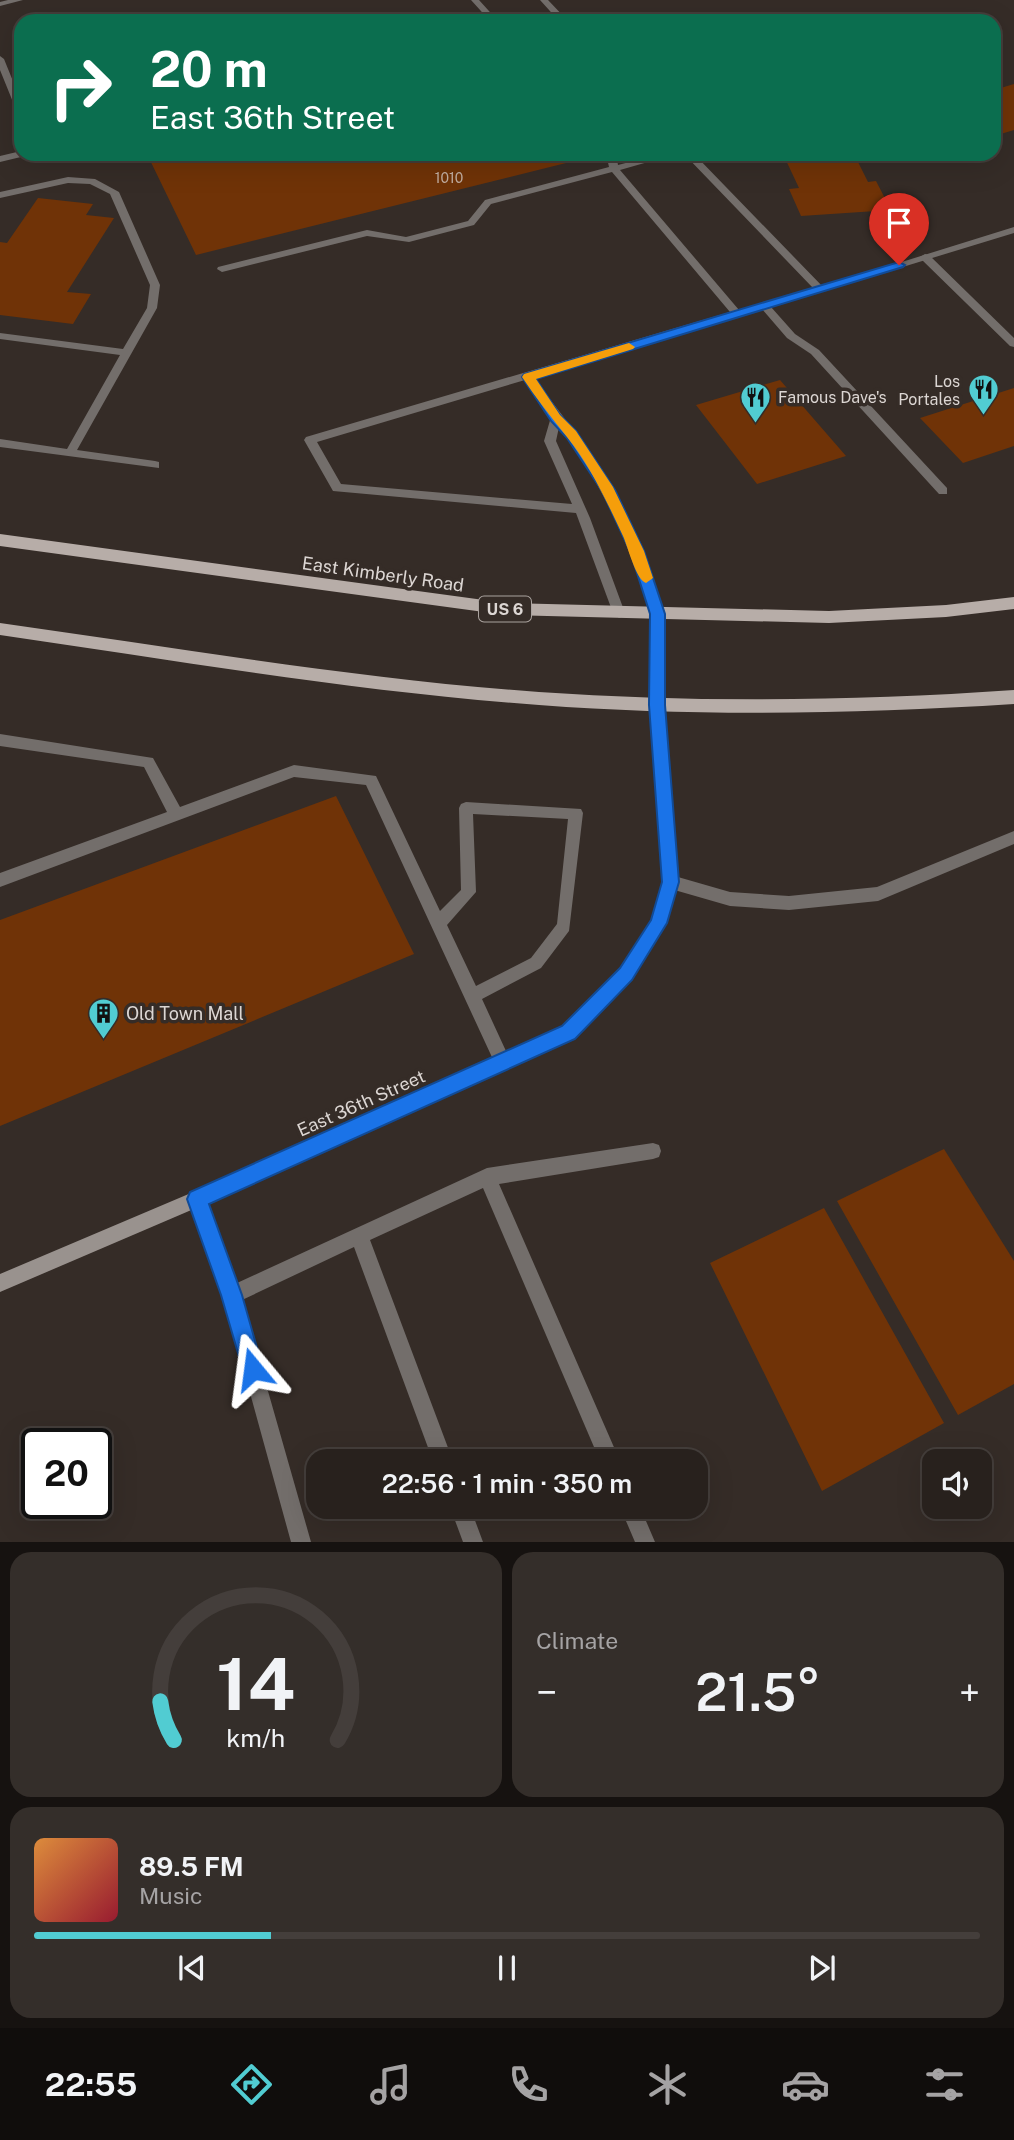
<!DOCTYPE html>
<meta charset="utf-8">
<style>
body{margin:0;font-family:"Public Sans",sans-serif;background:#342e2a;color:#f1f3f6;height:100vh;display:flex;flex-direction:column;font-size:26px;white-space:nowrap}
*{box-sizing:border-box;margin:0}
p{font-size:23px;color:#a5a3a4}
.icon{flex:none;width:38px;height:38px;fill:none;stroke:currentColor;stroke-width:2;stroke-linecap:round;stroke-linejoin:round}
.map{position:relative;height:1542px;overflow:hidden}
.details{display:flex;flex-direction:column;gap:10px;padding:10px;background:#161210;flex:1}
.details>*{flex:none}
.top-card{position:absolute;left:14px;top:14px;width:987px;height:147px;border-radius:21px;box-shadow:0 7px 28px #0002,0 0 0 2px #443e3b;background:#0b6e4f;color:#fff;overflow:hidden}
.controls{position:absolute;left:922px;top:1449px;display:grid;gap:14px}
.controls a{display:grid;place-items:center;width:70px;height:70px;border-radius:14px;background:#28211d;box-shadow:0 7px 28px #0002,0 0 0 2px #443e3b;font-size:35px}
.speed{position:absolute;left:21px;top:1428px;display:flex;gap:14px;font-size:35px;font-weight:700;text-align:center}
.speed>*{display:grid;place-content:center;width:91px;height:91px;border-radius:50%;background:#28211d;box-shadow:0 7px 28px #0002,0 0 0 2px #443e3b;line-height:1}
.speed .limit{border:4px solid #111;border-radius:10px;background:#fff;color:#111}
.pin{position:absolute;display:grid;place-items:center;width:60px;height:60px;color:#fff;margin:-72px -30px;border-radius:50% 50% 50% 0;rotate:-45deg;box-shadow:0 0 7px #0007}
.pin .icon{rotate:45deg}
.me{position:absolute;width:77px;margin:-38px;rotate:344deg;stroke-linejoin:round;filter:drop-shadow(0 0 5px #0008)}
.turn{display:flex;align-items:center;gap:24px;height:147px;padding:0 21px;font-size:32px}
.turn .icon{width:91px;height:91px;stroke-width:2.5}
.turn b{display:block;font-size:49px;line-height:60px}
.big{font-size:52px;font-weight:600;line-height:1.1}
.details .tile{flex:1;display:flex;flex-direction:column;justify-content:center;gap:10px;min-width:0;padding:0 24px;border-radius:21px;background:#342e2a}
.details .dial{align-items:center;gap:0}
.dial svg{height:182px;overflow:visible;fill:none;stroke:#443e3b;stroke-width:7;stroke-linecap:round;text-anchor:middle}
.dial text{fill:#f1f3f6;stroke:none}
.song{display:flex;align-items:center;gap:21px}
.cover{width:84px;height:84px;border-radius:10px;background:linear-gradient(135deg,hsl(30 70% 55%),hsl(350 70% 35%))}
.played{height:7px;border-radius:4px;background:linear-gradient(90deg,#51ccd2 25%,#443e3b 25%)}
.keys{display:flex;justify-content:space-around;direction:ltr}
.heat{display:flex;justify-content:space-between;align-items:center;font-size:38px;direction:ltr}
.details .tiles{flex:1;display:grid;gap:10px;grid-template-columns:1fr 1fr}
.tile:last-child{grid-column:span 2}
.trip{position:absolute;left:306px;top:1449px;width:402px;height:70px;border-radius:21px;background:#28211d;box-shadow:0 7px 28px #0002,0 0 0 2px #443e3b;font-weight:600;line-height:70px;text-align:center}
.tab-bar{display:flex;height:112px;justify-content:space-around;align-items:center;background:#100d0c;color:#a5a3a4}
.tab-bar .icon{width:49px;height:49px}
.tab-bar .active{color:#51ccd2}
.tab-bar b{font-size:32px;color:#f1f3f6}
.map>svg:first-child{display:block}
.building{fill:#703307}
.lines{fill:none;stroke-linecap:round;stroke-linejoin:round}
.lane{fill:#736e6b;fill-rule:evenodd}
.street{fill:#736e6b;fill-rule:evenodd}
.secondary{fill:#99928e;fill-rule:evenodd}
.primary{fill:#b7ada8;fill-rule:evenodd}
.route{fill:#1a73e8;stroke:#114b97;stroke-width:2}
.slow{fill:#f59e0b}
.labels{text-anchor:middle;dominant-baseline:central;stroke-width:7;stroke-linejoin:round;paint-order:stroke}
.number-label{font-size:14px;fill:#c1ada0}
.far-poi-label{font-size:16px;fill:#dcd6d3;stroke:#352c27;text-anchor:end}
.shield{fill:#352c27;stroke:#aaa39f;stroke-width:2}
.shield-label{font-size:16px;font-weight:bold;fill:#dcd6d3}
.street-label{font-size:18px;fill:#dcd6d3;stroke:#352c27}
.poi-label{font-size:18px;fill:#dcd6d3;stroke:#352c27;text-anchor:start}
</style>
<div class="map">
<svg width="1014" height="1542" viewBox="0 0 1014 1542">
<rect width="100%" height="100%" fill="#352c27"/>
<path class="building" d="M1014,84V130L994,136V90Z
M147,154H598V155L196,255Z
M783,154H854L868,182L876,181L891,210L801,216L789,189L799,188Z
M38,198L93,204L86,215L114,218L67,292L91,294L73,324L0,315V242L7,243Z
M780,380L846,456L757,484L696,405Z
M1014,388V446L963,463L920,418Z
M336,796L414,954L0,1126V920Z
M944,1149L1014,1261V1384L958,1415L837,1201Z
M824,1208L944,1423L822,1491L710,1263Z"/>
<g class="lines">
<path class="lane" d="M471,0H479L498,21H490Z
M540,0H548L568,21H559Z
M0,56L4,59L21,101V115L17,112L0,70Z
M21,151V154H27L25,156L0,162V156Z
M606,154H616L618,165L660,154H676L620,170L739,310L813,288L684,154H694L825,289L771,307L795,334L819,350L947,488V494H939L811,354L787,338L762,309L534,377C560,414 590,449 613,488C635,527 650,571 663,614L662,617L657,619L651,614C628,542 605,488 559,427L556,441L590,518L625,613L624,616L619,618L613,613L576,513L333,491L304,440L306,437L730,312L612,172L491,204L474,225L409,242L367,236L222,272L217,269L218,267L367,230L406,237L468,221L485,200L609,167ZM525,380L551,417L544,441L572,504L341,484L317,442Z
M68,177L95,179L119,192L160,285L157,308L77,450L155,461L159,462V468L0,447V439L67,449L120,355L0,339V333L123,349L147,308L150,285L110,194L90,184L68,183L0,198V192Z
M925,254L929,255L1014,338V347L1010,346L921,259L920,257Z
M0,734L153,758L180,807L294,765L376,776L440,911L461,890L459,808L461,804L466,802L581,809L583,813L569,931L541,968L482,999L511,1062L509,1068L503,1070L497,1068L366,785L294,777L0,887V873L167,812L144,767L0,746ZM473,814L568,819L557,924L531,958L476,986L447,925L476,892Z
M653,1143L659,1145L661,1151L659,1157L653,1159L499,1184L620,1461H600L483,1188L370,1240L453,1461H433L354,1247L242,1300L311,1542H291L223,1295L188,1199L191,1193L197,1190L203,1193L237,1283L487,1168Z
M450,1507H470L483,1542H463Z
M620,1507H640L655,1542H635Z"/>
<path class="street" d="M8,0H23L0,6V2Z
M1014,227V233L824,291H816L815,289Z
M1014,831V844L878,901L789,910L730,906L671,889L666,887L664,882L666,877L671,875L730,892L789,896L877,887Z"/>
<path class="secondary" d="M657,609L663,614L664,705L678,882L663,928L632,979L575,1038L203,1205L0,1292V1274L191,1193L563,1028L620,969L651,920L664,882L650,705L651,614Z"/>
<path class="primary" d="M0,534L506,603L829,611L946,605L1014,597V609L946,617L829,623L506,615L0,546Z
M0,623C179,648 358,679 539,692C698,703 856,701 1014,690V704C856,714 698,717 539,705C358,692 179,661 0,635Z"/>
</g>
<path class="route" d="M899,262L905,265L903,267L536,379L560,415L576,431L615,490L644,551L665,614V705L679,882L667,923L632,980L575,1039L209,1204L242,1295L263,1369L260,1377L253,1380L245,1377L221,1295L187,1199L190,1192L562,1026L620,968L651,920L662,882L649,705L650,614L630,551L602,491L567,438L551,421L522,377L524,374Z"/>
<path class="slow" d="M629,343L635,347L633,349L536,379L560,415L576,431L613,487L644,551L653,578L646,583C636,580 628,547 623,536C607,502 591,467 567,437C551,417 536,398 522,377L524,374Z"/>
<defs>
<symbol id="restaurant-pin" viewBox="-11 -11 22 30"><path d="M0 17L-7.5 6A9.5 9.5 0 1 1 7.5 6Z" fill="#51ccd2" stroke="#352c27"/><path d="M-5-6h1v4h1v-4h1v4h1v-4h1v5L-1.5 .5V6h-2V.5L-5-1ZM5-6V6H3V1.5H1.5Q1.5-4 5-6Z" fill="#111"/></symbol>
<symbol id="building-pin" viewBox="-11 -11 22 30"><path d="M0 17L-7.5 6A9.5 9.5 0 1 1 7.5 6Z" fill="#51ccd2" stroke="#352c27"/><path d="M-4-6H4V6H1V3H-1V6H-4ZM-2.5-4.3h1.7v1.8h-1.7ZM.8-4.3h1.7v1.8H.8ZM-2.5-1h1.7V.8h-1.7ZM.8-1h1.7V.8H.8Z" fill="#111"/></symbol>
</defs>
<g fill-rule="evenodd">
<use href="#restaurant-pin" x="966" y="372" width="35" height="47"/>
<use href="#restaurant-pin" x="738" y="380" width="35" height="47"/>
<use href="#building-pin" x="86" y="996" width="35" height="47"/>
</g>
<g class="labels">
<g class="number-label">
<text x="449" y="178">1010</text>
</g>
<g class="far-poi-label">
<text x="960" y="381">Los<tspan x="960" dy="18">Portales</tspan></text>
<text x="778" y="397" text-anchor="start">Famous Dave's</text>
</g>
<rect class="shield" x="479" y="596.5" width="52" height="25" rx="5"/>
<g class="shield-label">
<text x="505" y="609">US 6</text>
</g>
<g class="street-label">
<text transform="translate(383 574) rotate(8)">East Kimberly Road</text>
<text transform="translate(361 1103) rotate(-24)">East 36th Street</text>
</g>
<g class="poi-label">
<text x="126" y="1013">Old Town Mall</text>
</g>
</g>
</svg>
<div class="controls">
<a><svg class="icon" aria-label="sound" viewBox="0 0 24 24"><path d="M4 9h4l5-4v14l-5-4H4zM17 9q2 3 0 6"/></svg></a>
</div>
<div class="speed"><div class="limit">20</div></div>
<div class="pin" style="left:899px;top:265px;background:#d93025"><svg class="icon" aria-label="arrive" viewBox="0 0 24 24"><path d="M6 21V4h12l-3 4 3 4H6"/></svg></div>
<svg class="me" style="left:253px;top:1369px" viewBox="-20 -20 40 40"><path d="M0-17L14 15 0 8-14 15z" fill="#1a73e8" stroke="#fff" stroke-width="4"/></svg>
<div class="trip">22:56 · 1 min · 350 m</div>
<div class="top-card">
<div class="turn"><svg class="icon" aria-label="right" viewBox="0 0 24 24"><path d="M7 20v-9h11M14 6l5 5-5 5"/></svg><div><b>20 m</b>East 36th Street</div></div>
</div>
</div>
<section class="details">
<div class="tiles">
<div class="tile dial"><svg viewBox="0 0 100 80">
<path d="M14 69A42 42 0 1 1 86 69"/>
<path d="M14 69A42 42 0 0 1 8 52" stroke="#51ccd2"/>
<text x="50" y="56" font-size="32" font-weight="700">14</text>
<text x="50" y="72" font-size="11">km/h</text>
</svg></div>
<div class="tile"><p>Climate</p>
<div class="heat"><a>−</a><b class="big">21.5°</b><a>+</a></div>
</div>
<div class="tile">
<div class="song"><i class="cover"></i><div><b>89.5 FM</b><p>Music</p></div></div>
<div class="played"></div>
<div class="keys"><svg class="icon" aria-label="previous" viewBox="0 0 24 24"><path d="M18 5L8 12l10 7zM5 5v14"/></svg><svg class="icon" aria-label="pause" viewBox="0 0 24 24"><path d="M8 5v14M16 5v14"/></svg><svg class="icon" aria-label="next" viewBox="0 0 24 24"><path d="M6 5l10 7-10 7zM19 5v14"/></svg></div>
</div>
</div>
</section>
<nav class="tab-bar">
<b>22:55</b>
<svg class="icon active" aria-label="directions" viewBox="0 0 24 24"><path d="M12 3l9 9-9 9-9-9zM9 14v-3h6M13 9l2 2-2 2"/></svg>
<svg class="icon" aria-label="music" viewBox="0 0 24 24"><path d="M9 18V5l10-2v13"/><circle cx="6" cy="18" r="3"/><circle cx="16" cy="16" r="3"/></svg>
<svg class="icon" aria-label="phone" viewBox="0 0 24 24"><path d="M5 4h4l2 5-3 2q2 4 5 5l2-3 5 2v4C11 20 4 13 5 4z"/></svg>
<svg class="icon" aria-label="climate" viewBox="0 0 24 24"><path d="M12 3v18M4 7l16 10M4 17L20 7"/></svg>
<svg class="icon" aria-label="car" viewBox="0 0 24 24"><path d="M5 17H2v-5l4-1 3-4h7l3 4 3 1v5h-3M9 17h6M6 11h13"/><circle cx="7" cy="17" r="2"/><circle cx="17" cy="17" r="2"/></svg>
<svg class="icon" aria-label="filters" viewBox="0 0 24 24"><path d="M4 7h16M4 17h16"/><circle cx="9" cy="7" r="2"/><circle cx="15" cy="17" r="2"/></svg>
</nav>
